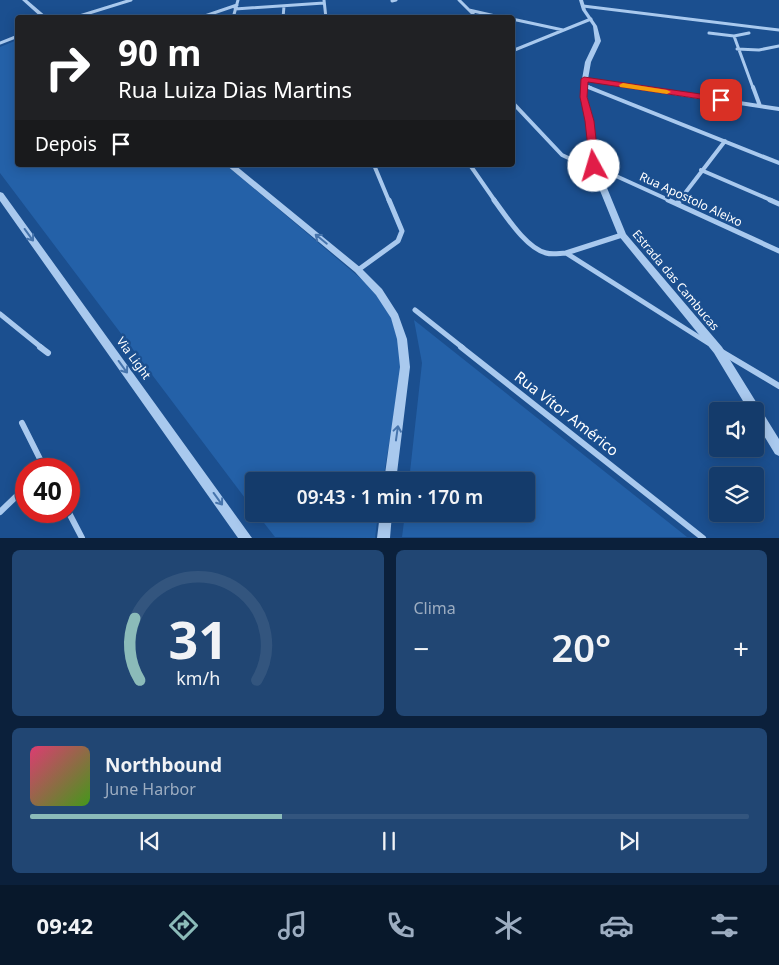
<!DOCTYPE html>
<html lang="pt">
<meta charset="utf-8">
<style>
body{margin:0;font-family:"Noto Sans",sans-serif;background:#214673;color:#f1f3f6;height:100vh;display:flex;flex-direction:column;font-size:19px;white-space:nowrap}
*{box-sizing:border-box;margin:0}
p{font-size:16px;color:#9dadc1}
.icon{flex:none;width:28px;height:28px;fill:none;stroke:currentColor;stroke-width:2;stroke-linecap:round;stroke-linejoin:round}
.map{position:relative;height:538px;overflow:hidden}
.panel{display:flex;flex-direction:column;gap:12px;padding:12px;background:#0b203b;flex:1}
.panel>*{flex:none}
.banner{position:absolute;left:15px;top:15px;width:500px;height:152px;border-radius:5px;box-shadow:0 2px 12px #0003,0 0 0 1px #33557e;background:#202124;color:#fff;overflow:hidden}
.controls{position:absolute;left:709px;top:402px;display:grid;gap:10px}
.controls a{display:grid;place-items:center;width:55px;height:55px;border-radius:5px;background:#143b6b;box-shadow:0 2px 12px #0003,0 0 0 1px #33557e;font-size:25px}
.speed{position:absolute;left:15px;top:458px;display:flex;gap:10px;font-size:25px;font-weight:700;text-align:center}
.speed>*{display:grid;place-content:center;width:65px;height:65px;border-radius:50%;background:#143b6b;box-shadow:0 2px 12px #0003,0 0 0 1px #33557e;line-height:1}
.speed .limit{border:8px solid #d22;background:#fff;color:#111}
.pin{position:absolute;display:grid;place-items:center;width:42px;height:42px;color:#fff;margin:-21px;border-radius:10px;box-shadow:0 2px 8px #0006}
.me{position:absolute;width:55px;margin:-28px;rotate:354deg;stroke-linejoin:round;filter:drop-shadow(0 0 4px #0008)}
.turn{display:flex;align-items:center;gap:18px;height:105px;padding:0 20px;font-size:22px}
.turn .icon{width:65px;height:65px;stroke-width:2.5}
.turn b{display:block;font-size:35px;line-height:42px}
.then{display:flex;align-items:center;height:48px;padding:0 20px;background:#0003;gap:10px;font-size:19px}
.big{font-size:38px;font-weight:600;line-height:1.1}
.panel .card{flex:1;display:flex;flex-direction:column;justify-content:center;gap:8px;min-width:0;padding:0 18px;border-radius:8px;background:#214673}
.panel .dial{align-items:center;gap:0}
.dial svg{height:130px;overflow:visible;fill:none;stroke:#33557e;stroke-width:7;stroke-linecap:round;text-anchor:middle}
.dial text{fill:#f1f3f6;stroke:none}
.song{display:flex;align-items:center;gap:15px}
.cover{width:60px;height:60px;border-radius:8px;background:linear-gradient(135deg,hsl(340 70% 55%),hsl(100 70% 35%))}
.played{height:5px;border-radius:2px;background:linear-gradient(90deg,#8bbbb9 35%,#33557e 35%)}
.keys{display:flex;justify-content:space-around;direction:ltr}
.heat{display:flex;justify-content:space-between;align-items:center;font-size:28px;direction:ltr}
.panel .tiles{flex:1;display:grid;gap:12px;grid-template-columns:1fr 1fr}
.card:last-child{grid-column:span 2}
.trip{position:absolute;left:245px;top:472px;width:290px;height:50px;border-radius:5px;background:#143b6b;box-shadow:0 2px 12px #0003,0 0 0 1px #33557e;font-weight:600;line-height:50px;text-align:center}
.tabs{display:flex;height:80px;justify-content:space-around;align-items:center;background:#08182b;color:#9dadc1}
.tabs .icon{width:35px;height:35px}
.tabs .current{color:#8bbbb9}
.tabs b{font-size:22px;color:#f1f3f6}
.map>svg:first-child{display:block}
.green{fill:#2461a8}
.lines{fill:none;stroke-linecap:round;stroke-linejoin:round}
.minor-far3{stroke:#a9c9ee;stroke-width:3}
.minor-far2{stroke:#a9c9ee;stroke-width:4}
.minor-far1{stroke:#a9c9ee;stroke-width:5}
.minor{stroke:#a9c9ee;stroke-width:6}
.tertiary{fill:#a9c9ee;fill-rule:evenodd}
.oneway{stroke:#4674ac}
.route{fill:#e11d48;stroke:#92132f}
.slow{fill:#f59e0b}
.labels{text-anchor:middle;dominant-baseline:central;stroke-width:5;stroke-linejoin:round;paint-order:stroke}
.street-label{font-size:12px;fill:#fff;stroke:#1b4f8f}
.near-street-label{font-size:15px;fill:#fff;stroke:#1b4f8f}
</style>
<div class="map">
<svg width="779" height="538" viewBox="0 0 779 538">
<rect width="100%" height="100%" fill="#1b4f8f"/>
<path class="green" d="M17,40L18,165H226L378,293L389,310L403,357L383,481H254V510L0,173V47Z
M414,320L687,537H402L405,514H526V481H409L422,363Z
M257,514H378L375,538L275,537Z"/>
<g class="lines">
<path class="minor-far3" d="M324,0L326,18
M459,0L477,18
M392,1L396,0
M583,6L779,30
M235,9L324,3
M469,10L504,18
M73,18L131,0
M199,18L237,5
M233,18L238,0
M283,18L284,6
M512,19L563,30
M709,33L734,36L749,33
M734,36L753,88
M0,43L18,36
M737,49L759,50L779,46
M512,51L591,19
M585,79L643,88
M584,85L591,88"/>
<path class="minor-far2" d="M588,87L779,163
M635,87L779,109
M753,87L760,106
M512,102L562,155L577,162L594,166L671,201
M374,165L389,201
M470,165L495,201
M701,170L773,201
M679,201L725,141"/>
<path class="minor-far1" d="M494,200C506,216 526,248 546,253C553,255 560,253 566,253L708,343
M668,200L779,251
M770,200L779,204
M677,204L680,200
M566,253L622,235
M358,270L398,241L402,231L389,200
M415,310L463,348
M0,314L42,348"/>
<path class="minor" d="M40,347L48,353
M461,347L703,538
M722,352L779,386
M22,423L45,469
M68,511L82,538
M0,512L26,487"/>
<path class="tertiary" d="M22,0H27L48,18H42Z
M579,0H583L586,10L597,26L601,41L591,62L587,85V97L593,121L598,166L626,234L722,347L779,439V456L775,454L755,421V411H749L714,353L618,235L590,166L587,121L581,97V85L585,62L595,41L593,26L582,10Z
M226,165H235L361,268L382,289L398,314L407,339L410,367L396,481H384L400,367L397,339L391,318L376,295L355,272Z
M0,192L3,193L252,538H238L0,201Z
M380,514H392L390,538H377Z"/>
</g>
<defs><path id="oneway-shaft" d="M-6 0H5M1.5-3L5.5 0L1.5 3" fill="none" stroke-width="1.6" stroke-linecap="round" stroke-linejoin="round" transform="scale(1.25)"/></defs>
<g class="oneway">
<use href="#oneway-shaft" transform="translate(29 235) rotate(54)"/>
<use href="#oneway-shaft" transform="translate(321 239) rotate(-141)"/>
<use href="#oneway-shaft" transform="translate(123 367) rotate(54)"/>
<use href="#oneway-shaft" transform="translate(397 433) rotate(-82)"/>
<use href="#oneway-shaft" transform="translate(218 499) rotate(54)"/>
</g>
<path class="route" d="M584,77L721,97L725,100L721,102L588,82L587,97L594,121L599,166L594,169L590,166L585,121L580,97L581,79Z"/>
<path class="slow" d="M623,83L667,90L671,92L667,94L620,87L619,85Z"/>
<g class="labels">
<g class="street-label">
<text transform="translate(691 199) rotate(25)">Rua Apostolo Aleixo</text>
<text transform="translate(676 280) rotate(50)">Estrada das Cambucas</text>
<text transform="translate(134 358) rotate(54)">Via Light</text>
</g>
<g class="near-street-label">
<text transform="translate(567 413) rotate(38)">Rua Vítor Américo</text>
</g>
</g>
</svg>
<div class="controls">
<a><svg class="icon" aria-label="sound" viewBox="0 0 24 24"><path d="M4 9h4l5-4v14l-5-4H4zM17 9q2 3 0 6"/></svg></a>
<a><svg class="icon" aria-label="layers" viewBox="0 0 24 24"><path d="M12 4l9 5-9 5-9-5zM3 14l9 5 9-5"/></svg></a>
</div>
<div class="speed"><div class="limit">40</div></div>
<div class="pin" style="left:721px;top:100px;background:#d93025"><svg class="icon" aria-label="arrive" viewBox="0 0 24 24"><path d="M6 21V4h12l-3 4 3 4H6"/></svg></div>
<svg class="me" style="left:594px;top:166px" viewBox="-20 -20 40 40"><circle r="19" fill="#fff"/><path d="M0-13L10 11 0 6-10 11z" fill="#e11d48"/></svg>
<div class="trip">09:43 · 1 min · 170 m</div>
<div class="banner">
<div class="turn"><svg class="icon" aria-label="right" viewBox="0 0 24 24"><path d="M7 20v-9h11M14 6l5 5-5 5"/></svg><div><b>90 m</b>Rua Luiza Dias Martins</div></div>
<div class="then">Depois<svg class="icon" aria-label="arrive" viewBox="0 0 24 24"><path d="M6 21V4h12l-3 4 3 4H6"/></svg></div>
</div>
</div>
<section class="panel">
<div class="tiles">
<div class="card dial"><svg viewBox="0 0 100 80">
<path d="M14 69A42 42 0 1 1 86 69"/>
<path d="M14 69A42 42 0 0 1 11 31" stroke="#8bbbb9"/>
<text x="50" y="56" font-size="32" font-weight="700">31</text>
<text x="50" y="72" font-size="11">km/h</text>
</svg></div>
<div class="card"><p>Clima</p>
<div class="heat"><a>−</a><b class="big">20°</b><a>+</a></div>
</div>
<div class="card">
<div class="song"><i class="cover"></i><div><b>Northbound</b><p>June Harbor</p></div></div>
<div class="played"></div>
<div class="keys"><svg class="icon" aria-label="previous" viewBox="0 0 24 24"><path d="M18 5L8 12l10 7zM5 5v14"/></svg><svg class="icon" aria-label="pause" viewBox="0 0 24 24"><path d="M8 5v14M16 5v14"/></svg><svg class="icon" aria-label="next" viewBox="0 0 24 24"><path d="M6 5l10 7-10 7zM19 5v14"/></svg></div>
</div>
</div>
</section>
<nav class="tabs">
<b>09:42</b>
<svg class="icon current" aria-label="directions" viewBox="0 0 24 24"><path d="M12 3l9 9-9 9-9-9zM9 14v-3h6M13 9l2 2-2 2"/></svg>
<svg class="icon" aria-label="music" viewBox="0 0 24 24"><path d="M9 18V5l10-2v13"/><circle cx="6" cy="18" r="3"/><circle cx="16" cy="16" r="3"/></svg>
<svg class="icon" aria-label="phone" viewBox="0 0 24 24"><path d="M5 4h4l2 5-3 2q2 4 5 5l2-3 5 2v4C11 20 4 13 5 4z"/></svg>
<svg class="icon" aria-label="climate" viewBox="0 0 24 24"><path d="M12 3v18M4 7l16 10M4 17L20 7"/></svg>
<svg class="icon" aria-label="car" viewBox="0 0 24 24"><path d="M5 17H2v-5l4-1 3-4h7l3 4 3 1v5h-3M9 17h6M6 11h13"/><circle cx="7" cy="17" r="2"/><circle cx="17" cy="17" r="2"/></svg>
<svg class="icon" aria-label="filters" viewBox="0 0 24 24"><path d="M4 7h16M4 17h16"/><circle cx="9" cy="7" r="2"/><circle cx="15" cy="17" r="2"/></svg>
</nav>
